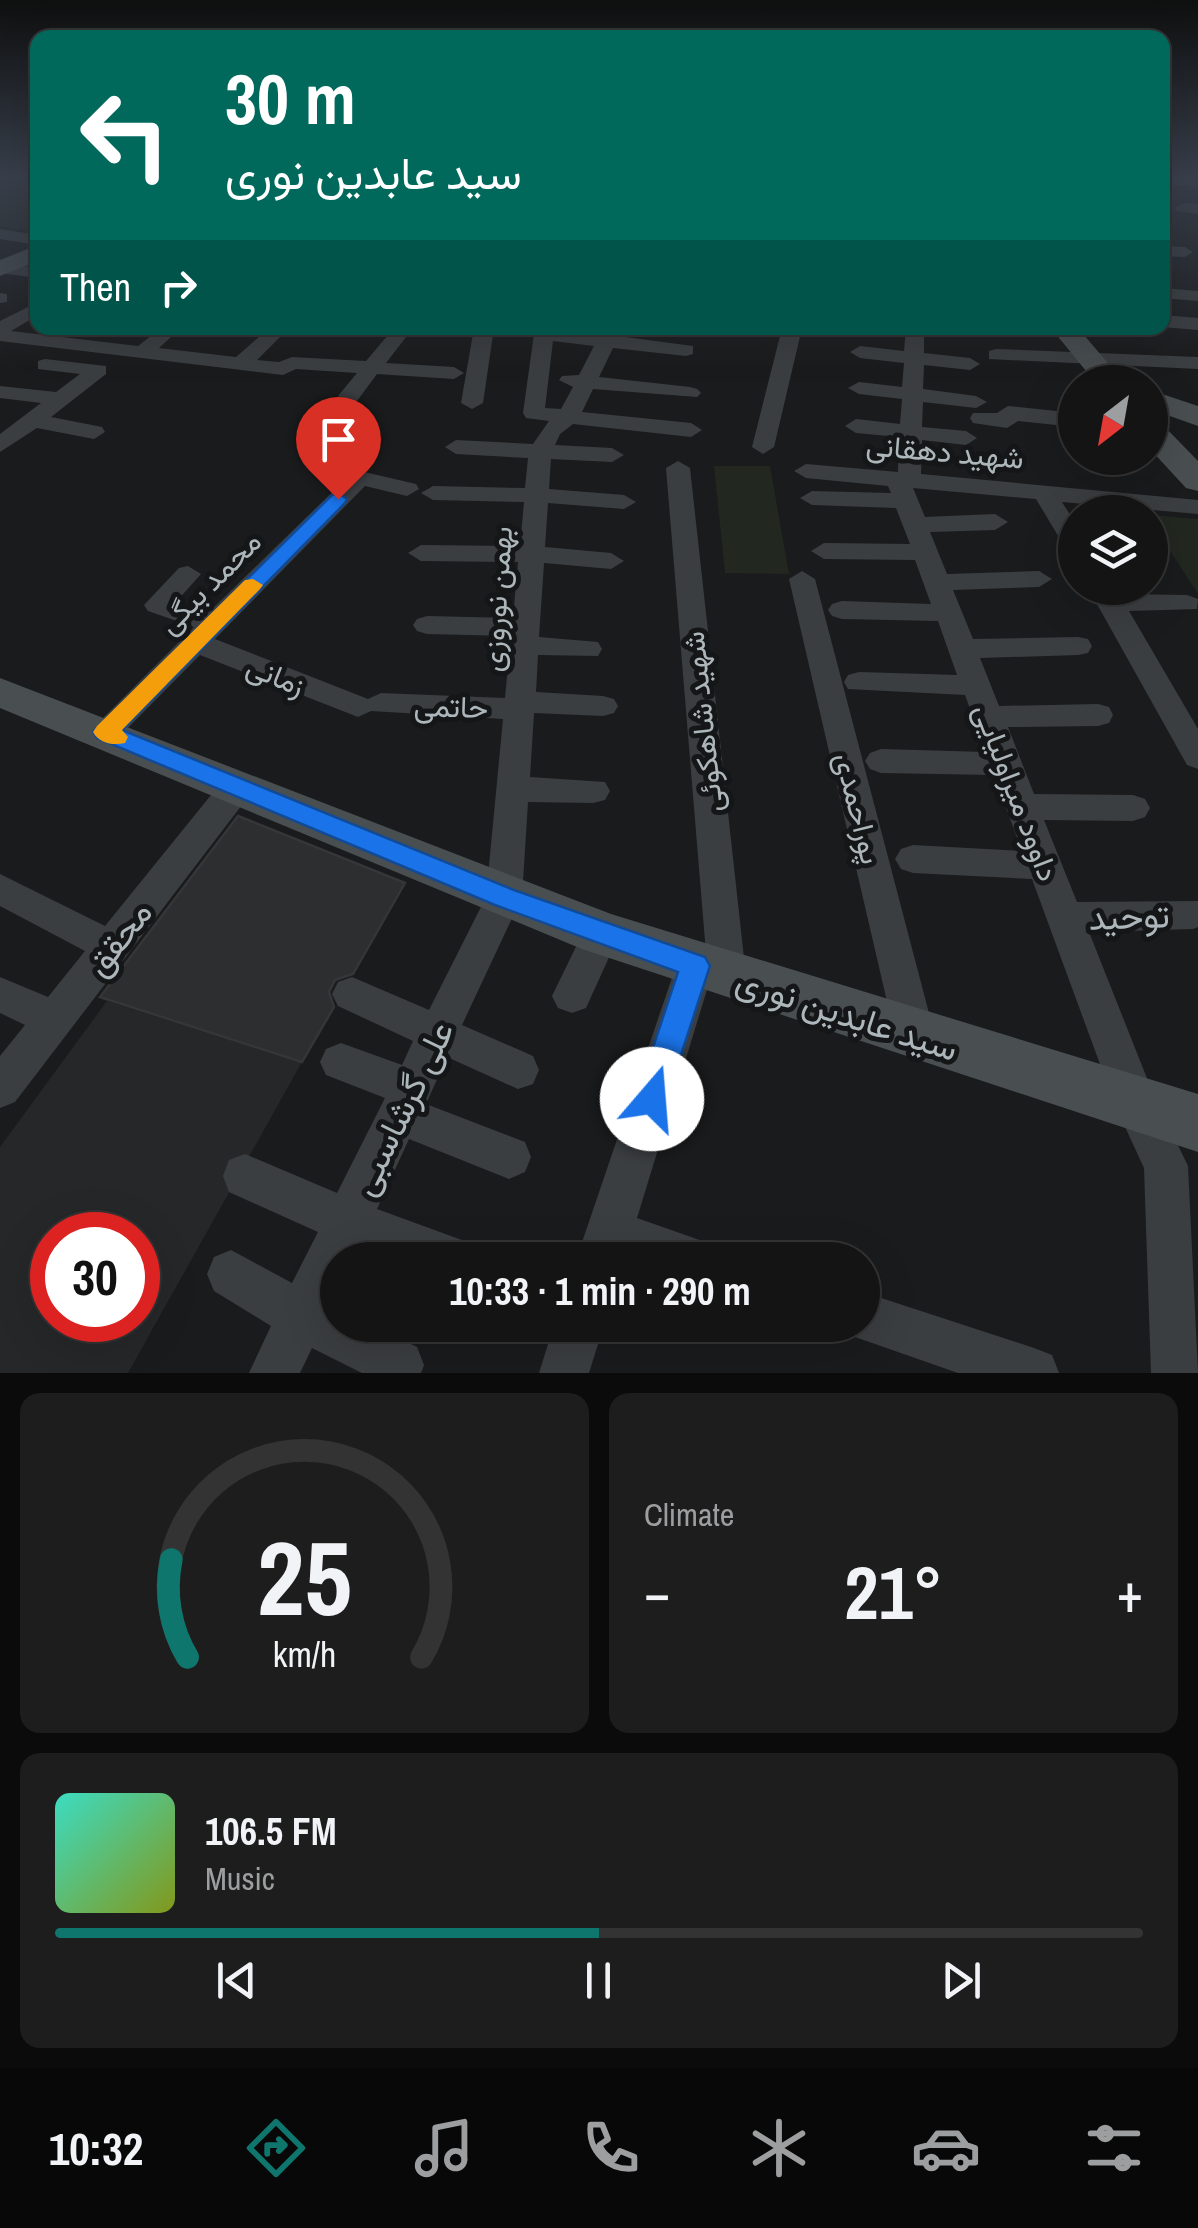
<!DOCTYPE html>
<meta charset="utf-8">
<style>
body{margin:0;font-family:"Archivo Narrow",Vazirmatn,sans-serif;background:#1d1d1e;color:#f1f3f6;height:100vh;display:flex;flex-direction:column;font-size:38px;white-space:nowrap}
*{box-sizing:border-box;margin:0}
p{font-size:32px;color:#9d9ea0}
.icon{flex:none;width:55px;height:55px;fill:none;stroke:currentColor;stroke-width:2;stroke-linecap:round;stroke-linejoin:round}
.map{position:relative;height:1373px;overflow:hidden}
.details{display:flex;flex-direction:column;gap:20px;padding:20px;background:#0b0b0c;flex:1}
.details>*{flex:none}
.hud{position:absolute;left:30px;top:30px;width:1140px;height:305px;border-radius:20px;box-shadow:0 10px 40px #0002,0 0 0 2px #333334;background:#00695c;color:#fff;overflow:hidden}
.needle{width:65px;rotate:211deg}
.tools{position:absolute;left:1058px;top:365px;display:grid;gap:20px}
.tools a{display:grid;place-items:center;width:110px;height:110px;border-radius:50%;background:#141415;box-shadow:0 10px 40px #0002,0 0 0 2px #333334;font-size:50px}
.speed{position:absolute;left:30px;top:1212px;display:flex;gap:20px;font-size:50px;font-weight:700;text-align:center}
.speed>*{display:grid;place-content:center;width:130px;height:130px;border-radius:50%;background:#141415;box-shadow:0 10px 40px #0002,0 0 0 2px #333334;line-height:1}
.speed .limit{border:15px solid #d22;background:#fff;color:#111}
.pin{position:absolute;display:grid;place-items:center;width:85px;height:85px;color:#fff;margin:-102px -42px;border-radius:50% 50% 50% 0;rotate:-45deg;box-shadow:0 0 10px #0007}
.pin .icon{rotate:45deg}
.me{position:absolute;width:110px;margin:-55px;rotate:18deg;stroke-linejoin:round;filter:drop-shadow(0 0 8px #0008)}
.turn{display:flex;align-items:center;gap:35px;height:210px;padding:0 30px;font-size:45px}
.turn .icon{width:130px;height:130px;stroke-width:2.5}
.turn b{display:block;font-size:70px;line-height:85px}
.then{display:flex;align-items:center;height:95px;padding:0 30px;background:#0003;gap:20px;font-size:38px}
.big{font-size:75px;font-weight:700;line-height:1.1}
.details .widget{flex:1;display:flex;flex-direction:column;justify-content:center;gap:15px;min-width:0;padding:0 35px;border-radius:20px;background:#1d1d1e}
.details .dial{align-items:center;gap:0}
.dial svg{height:260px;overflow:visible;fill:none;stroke:#333334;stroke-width:7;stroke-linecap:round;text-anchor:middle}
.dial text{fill:#f1f3f6;stroke:none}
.song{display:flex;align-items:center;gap:30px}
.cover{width:120px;height:120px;border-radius:15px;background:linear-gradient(135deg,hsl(170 70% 55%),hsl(70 70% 35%))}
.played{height:10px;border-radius:5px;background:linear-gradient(90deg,#0f766e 50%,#333334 50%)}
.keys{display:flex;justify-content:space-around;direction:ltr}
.heat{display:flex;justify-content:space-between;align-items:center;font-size:55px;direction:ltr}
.details .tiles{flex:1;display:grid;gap:20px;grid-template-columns:1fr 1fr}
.widget:last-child{grid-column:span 2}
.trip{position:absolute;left:320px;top:1242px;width:560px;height:100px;border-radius:50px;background:#141415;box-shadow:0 10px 40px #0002,0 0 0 2px #333334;font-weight:700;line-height:100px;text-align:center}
.menu{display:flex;height:160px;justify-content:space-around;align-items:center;background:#080808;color:#9d9ea0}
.menu .icon{width:70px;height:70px}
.menu .selected{color:#0f766e}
.menu b{font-size:45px;color:#f1f3f6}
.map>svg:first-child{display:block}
.built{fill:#262729;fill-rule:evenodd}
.green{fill:#222720}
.building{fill:#2d2e30;stroke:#343638;stroke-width:2.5}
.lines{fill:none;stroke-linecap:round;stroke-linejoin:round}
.street{fill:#3b3e41;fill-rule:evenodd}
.secondary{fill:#494e51;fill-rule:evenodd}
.route{fill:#1a73e8;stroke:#114b97;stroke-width:2.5}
.slow{fill:#f59e0b}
.labels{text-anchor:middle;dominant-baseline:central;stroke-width:10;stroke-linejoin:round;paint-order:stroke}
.street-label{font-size:30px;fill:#adb7bb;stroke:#151617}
.near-street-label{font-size:35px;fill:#adb7bb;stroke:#151617}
</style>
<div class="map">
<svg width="1198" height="1373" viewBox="0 0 1198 1373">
<rect width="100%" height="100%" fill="#1a1b1c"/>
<path class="built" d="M107,1001L302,1062L128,1373H0V1147ZM52,1235H138V1320H52Z"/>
<path class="green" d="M23,176H37V232L0,226V186Z
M714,466H770L789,574L725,573Z
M1150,515L1198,519V594L1150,520Z"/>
<path class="building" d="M238,816L405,883L353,974L335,980L329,992L334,1007L302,1062L100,997Z"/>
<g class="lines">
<path class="street" d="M1183,203L1198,204V214L1177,211L1175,208Z
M0,229L38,235V245L0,239Z
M1162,246L1185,247L1193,252L1185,257L1162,256Z
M0,263L38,268V278L0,273Z
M1162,288L1198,291V301L1162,298Z
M0,293L7,294V302L0,303Z
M38,302V315L11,331L138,346L161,328H181L159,348L236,357L269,328H289L257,360L279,362L292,357L366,361L394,328H413L386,363L454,367L464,373L454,379L377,374L357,401L349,402L338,396L357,373L296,369L283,375L0,341V321Z
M1162,315L1198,318V330L1162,327Z
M474,328H494L483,403L472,409L461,403Z
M544,328L600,334L604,328H622L618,336L693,346V354L686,356L613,348L599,377L690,387L697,389L701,393L697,397L593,389L582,412L691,423L702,430L691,437L573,424L560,434L555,445L612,448L624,455L612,462L551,459L549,489L624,495L636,502L624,509L548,503L545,547L611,553L624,561L611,569L544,563L539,637L598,642L602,649L598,656L538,655L536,692L603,696L614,699L618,706L614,713L603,716L534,713L530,777L605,782L610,791L605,800L593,803L528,802L522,897L462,1025L533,1056L539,1070L533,1084L518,1089L447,1057L426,1104L525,1142L531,1157L525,1172L509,1179L409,1139L377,1209L470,1243L477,1260H390L358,1248L353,1260H338V1293L332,1305L338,1308V1325H372L417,1347L424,1365L421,1373H362L312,1348L300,1373H249L271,1326L214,1291L207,1274L214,1257L231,1250L292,1283L318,1232L229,1192L223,1176L229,1160L245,1154L337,1193L385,1098L326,1075L320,1062L326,1049L341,1043L402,1065L413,1041L338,1006L332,994L338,982L352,977L429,1010L486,897L503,719L371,711L358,717L200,655L116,740L105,743L94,740L89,732L194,627L148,611L144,605L179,568L188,566L201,574L176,602L208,613L352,473L360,471L416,484L419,489L407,496L365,486L215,639L368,699L381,693L505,698L511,636L427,634L417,631L413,625L417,619L427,616L513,618L518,562L421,561L408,553L421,545L520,546L524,502L433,500L421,493L433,486L525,488L528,458L456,454L445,447L456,440L533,444L549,421L526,418L523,413L534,334ZM553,341L594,346L579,375L562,376L559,380L573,387L561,409L545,408Z
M782,328H802L774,447L763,454L752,447Z
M906,328H924V353L970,358L980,364L970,370L924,365L923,389L976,396L987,402L976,408L923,402L922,427L966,431L977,438L966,445L922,440L921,474L1198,500V514L1062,502L1075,523V552L1066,549L1036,499L913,488L925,517L995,514L1008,522L995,530L930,532L947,574L1039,571L1052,579L1039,587L953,590L973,639L1078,637L1088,639L1092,646L1088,653L1078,655L980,658L999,706L1098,704L1109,707L1113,715L1109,723L1098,726L1008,727L1034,794L1133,795L1145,799L1150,808L1145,817L1133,821L1044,820L1077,902L1198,901V927L1193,929L1089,932L1154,1096L1188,1166L1198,1373H1151L1144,1168L1115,1105L1032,879L913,873L901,869L895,859L901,849L913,845L1022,851L994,775L881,773L870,769L865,761L870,753L881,749L986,752L965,695L848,689L844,682L848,675L859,672L957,675L938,621L842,619L832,616L828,610L832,604L842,601L931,604L915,560L824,559L811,551L824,543L910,544L896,508L812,505L800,498L812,491L891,493L888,486L806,478L794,471L806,464L898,472L899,437L856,433L845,426L856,419L900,424L902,399L859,394L848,388L859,382L902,387L904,363L860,358L850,352L860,346L904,351Z
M929,328H971L973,330C963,339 939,337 929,328Z
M996,349L1198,357V369L989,359V351Z
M45,359L106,366V374L51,417L102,427L105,432L94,439L37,428L0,452V434L41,403L0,398V386L56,392L80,374L38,369V361Z
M1008,406L1075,413V427L1018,421L1007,428L973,423L970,418L973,413H997Z
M678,461L690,468L746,976L741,988L727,993L713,988L710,980L637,1218L708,1243L715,1260H576L676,966L681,954L695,950L706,953L666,468Z
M802,571L815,579L935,1036L929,1049L915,1054L901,1049L895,1036L789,579Z
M1088,588H1115L1119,594L1187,595L1198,599L1197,609L1129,611L1198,729V769L1187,765Z
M236,776L248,779L253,788L248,797L15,1102L0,1108V1056L25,1025L0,1013V977L48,997L85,951L0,906V874L105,926L224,779Z
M601,917L614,922L620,933L586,1008L572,1013L558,1008L552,996L588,922Z
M872,1295L1034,1348L1052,1355L1059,1373H958L855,1337L850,1325H862V1299Z
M554,1325H604L589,1373H539Z"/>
<path class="secondary" d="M1162,176H1198V186L1162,184Z
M38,245V261L0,276V260Z
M1051,328H1078L1124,382H1095Z
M1150,390L1198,406V426L1150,409Z
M1150,421L1161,423L1198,461V491L1186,488L1150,449Z
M0,678L611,914L1198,1094V1152L582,949L0,708Z"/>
</g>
<linearGradient id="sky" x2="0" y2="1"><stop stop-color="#0e0f0f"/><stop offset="0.48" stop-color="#383f4b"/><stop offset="1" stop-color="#383f4b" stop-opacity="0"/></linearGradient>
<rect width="1198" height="368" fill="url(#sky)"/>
<path class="route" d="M338,493L347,499L345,503L122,730L514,890L705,957L710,966L663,1110L652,1114L641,1110L636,1099L678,972L495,905L97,738L93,732L332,495Z"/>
<path class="slow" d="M253,579L263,585L260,589L122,730L128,737L125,743C113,746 99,743 93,732L97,726L245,580Z"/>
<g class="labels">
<g class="street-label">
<text transform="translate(945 451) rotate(5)">شهید دهقانی</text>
<text transform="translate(209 582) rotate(-45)">محمد بیگی</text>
<text transform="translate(496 599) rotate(-86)">بهمن نوروزی</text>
<text transform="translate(276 675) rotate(22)">زمانی</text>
<text transform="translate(451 706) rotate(2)">حاتمی</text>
<text transform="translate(702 722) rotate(-96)">شهید شاهکوئی</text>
<text transform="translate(1017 792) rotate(69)">داوود میراولیایی</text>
<text transform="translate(859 808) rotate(76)">پوراحمدی</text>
</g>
<g class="near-street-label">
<text transform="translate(1129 916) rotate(-2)">توحید</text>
<text transform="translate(118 938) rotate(-52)">محقق</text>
<text transform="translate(847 1014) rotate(18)">سید عابدین نوری</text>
<text transform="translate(402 1108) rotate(-64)">علی گرشاسبی</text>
</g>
</g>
</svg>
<div class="tools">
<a><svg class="needle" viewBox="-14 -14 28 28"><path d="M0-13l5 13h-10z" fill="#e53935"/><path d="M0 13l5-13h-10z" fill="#9d9ea0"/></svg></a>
<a><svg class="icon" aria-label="layers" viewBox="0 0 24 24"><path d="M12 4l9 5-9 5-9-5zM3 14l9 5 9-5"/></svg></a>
</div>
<div class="speed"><div class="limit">30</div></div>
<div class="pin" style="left:338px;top:499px;background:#d93025"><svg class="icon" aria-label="arrive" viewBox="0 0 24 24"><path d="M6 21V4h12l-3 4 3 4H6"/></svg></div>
<svg class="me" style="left:652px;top:1099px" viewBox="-20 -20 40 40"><circle r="19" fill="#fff"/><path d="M0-13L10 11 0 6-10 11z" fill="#1a73e8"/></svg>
<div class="trip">10:33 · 1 min · 290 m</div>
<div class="hud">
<div class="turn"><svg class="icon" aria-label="left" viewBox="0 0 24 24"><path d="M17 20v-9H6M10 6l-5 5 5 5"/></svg><div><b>30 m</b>سید عابدین نوری</div></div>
<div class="then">Then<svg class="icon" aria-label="right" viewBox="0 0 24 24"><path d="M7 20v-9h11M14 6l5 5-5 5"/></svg></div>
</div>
</div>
<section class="details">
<div class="tiles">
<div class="widget dial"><svg viewBox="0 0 100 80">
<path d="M14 69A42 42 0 1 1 86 69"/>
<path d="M14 69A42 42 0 0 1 9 39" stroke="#0f766e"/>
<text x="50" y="56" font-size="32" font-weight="700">25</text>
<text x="50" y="72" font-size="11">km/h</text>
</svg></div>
<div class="widget"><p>Climate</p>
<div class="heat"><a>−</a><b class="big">21°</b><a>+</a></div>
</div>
<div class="widget">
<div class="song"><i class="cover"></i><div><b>106.5 FM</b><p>Music</p></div></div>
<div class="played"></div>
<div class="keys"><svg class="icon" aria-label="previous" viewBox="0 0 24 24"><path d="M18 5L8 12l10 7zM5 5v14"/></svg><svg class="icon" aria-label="pause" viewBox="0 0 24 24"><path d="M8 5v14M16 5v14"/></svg><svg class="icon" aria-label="next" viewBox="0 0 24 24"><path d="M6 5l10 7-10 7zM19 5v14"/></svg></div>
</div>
</div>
</section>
<nav class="menu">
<b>10:32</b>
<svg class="icon selected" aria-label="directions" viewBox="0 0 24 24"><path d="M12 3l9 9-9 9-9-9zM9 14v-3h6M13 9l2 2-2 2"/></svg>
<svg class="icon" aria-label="music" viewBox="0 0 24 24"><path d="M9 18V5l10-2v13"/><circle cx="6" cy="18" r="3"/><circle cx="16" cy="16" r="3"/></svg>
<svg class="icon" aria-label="phone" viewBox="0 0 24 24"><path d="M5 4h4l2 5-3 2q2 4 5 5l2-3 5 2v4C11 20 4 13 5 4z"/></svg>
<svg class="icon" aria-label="climate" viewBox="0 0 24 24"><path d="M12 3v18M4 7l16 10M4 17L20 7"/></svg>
<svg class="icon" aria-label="car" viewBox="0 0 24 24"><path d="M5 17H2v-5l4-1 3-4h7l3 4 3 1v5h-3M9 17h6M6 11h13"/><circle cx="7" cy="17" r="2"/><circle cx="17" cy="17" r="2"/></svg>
<svg class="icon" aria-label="filters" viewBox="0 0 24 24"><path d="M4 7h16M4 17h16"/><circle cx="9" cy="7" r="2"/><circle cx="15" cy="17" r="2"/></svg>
</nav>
